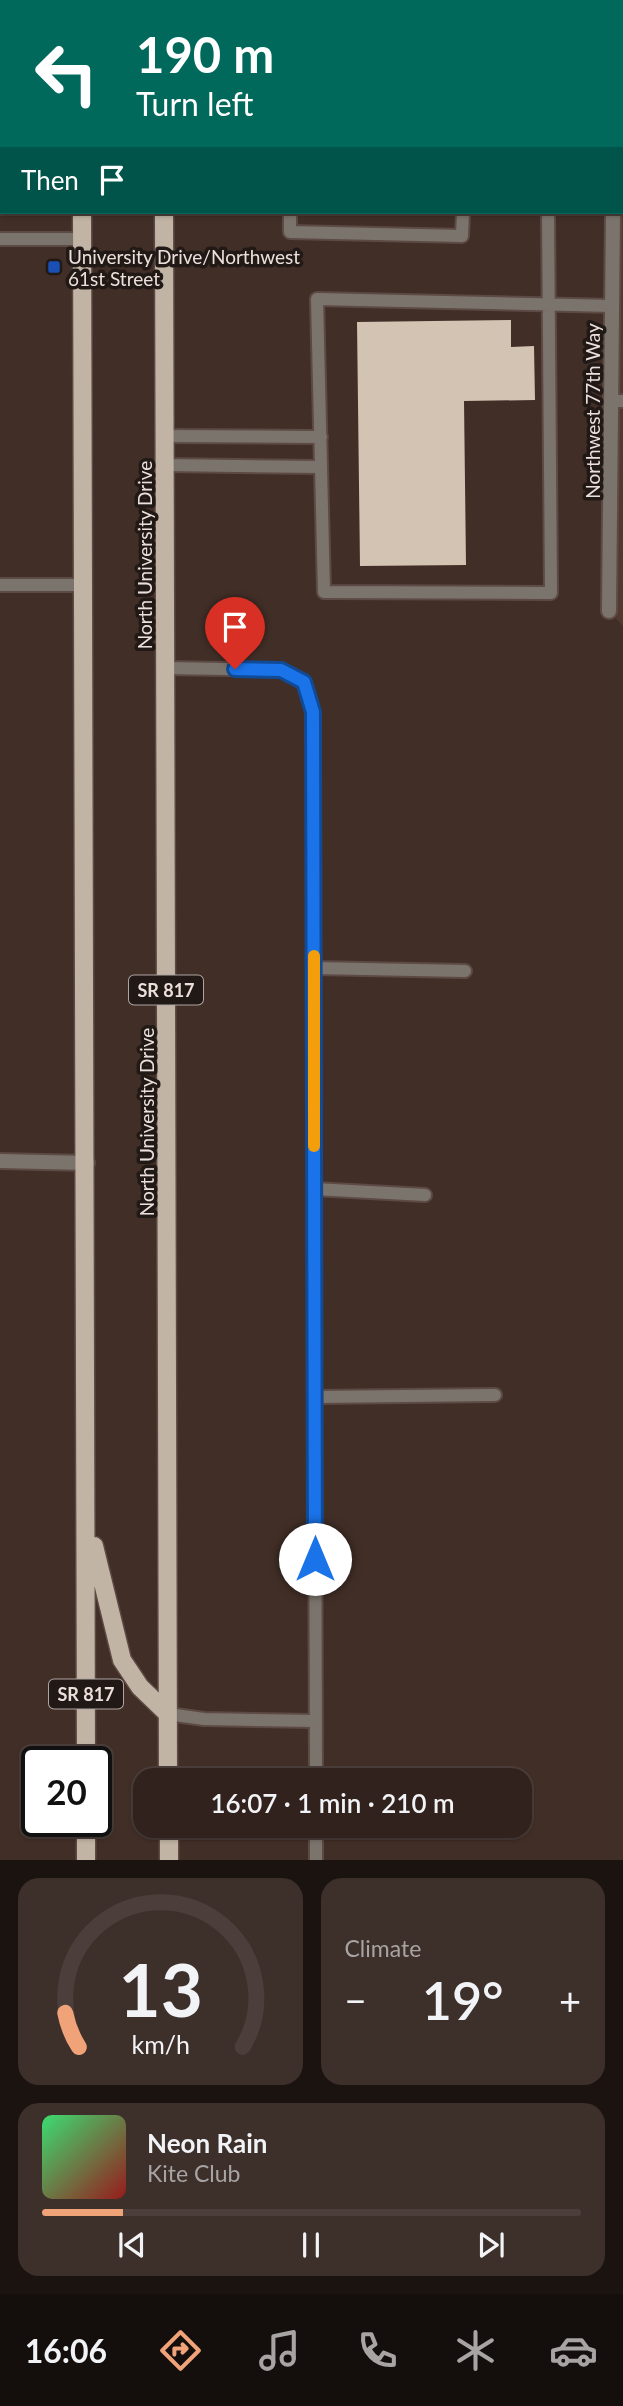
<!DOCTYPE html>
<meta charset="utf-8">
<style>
body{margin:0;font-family:Lato,sans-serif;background:#3d2f2a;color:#f1f3f6;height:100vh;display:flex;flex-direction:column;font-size:26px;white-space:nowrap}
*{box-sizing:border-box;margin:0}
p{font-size:23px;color:#a8a4a4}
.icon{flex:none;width:38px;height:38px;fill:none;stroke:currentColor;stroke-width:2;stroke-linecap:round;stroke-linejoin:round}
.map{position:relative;height:1860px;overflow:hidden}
.drawer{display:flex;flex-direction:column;gap:18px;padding:18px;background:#1b1310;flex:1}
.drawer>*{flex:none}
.top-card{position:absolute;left:0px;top:0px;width:623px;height:214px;box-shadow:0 2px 5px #0004,0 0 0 2px #4c3f3b;background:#00695c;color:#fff;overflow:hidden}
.speed{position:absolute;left:21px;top:1746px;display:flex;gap:14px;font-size:35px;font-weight:700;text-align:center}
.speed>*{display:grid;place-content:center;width:91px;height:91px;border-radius:50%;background:#31221d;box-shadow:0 2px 5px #0004,0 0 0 2px #4c3f3b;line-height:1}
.speed .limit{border:4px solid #111;border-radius:10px;background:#fff;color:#111}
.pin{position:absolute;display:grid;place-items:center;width:60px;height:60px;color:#fff;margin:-72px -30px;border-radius:50% 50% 50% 0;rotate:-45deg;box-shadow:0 0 7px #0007}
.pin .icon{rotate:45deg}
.me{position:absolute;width:77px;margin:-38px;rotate:0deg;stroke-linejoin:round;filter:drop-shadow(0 0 5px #0008)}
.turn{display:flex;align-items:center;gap:24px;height:147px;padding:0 21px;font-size:32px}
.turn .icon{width:91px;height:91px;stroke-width:2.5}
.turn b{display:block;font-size:49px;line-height:60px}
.then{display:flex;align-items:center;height:66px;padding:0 21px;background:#0003;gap:14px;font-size:26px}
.big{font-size:52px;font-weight:600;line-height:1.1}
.drawer .card{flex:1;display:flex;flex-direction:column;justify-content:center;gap:10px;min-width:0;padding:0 24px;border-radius:21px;background:#3d2f2a}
.drawer .dial{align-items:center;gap:0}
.dial svg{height:182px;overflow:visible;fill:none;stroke:#4c3f3b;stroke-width:7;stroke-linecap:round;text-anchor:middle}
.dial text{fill:#f1f3f6;stroke:none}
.song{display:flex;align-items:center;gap:21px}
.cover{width:84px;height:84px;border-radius:10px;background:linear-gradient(135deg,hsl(140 70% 55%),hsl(0 70% 35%))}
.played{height:7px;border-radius:4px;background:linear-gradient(90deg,#f0a279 15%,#4c3f3b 15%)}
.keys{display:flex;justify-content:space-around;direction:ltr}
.heat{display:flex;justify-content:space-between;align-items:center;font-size:38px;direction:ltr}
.drawer .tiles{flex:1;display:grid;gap:18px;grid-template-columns:1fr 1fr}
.card:last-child{grid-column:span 2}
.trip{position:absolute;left:133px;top:1768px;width:399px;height:70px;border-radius:21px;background:#31221d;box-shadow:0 2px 5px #0004,0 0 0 2px #4c3f3b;font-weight:600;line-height:70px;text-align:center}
.tabs{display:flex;height:112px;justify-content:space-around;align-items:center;background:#140e0c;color:#a8a4a4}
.tabs .icon{width:49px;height:49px}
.tabs .active{color:#f0a279}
.tabs b{font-size:32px;color:#f1f3f6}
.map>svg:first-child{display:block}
.built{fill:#513930}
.building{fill:#d3c3b2}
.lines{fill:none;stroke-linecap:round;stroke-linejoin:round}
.service-casing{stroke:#5d4a44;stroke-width:16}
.minor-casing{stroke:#5d4a44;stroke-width:18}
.primary-casing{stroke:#5d4a44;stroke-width:21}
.service{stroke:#7b746d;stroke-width:12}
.minor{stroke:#7b746d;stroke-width:14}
.primary{stroke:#c1b4a5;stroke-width:18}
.route-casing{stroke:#114b97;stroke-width:18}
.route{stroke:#1a73e8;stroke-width:12}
.slow{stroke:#f59e0b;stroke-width:12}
.transit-dot{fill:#1a4fb4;stroke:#211916;stroke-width:2.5}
.labels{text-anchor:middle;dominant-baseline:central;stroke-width:7;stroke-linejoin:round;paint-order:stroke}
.shield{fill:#211916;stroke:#b0a4a1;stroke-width:2}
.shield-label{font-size:18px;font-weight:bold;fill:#ede0dc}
.poi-label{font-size:19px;fill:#ede0dc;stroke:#211916;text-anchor:start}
.street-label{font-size:19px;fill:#ede0dc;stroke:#211916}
</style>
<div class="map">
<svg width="623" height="1860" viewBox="0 0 623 1860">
<rect width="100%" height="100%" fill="#412e27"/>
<path class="built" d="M614,0H623V626L609,611L613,212H621V2Z"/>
<path class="building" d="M511,320V347L534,346L535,400L464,401L466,565L360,566L357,322Z"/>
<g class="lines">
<defs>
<path id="service" d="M462,0V2
M542,0V2
M0,50H2
M0,141H2
M290,212V232L462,236L463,212
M548,212L551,593L324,592L317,299L612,306
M0,239H82
M611,401H623
M165,436L321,437
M165,465L321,467
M0,585H85
M165,668L281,670L304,682L313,712L316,1780
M314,968L465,971
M314,1189L425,1195
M315,1397L495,1395
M168,1714L204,1719L315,1721
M316,1825V1860"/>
<path id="minor" d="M614,2V0
M609,611L613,212
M0,1161L87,1163"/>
<path id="primary" d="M82,0V2
M164,0V2
M82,212L86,1762
M164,212L168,1780
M94,1546L122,1660L140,1687L168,1714
M169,1825V1860
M86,1860V1822"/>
</defs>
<use href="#service" class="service-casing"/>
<use href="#minor" class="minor-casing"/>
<use href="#primary" class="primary-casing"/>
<use href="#service" class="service"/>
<use href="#minor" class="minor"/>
<use href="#primary" class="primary"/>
</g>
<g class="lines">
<defs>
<path id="route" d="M235,669L281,670L304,682L313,712L315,1559"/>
</defs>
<use href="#route" class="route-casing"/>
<use href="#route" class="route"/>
<path class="slow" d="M314,956V1146"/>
</g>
<rect class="transit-dot" x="47" y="260" width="14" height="14" rx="3.5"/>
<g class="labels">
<g class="shield">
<rect x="129" y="975.5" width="74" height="29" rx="5"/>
<rect x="49" y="1679.5" width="74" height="29" rx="5"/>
</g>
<g class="shield-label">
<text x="166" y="990">SR 817</text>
<text x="86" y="1694">SR 817</text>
</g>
<g class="poi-label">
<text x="68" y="256">University Drive/Northwest<tspan x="68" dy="22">61st Street</tspan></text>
</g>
<g class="street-label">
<text transform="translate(592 411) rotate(-90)">Northwest 77th Way</text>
<text transform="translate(144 555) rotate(-90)">North University Drive</text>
<text transform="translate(146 1122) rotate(-90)">North University Drive</text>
</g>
</g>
</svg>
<div class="speed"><div class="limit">20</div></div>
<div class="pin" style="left:235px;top:669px;background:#d93025"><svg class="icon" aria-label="arrive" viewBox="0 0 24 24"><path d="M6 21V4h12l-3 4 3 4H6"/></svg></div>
<svg class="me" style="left:315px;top:1559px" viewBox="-20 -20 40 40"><circle r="19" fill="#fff"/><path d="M0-13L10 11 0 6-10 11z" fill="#1a73e8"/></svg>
<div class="trip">16:07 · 1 min · 210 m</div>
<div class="top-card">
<div class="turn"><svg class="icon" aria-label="left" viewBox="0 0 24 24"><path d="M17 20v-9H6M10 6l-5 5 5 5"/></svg><div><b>190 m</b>Turn left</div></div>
<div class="then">Then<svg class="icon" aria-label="arrive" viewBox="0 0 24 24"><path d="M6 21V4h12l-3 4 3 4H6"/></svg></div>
</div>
</div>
<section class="drawer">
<div class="tiles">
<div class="card dial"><svg viewBox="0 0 100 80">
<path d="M14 69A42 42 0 1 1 86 69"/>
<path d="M14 69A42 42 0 0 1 8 54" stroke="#f0a279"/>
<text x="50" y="56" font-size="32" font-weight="700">13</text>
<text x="50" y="72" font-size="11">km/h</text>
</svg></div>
<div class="card"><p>Climate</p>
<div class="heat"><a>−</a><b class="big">19°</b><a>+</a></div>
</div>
<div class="card">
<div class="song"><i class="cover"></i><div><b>Neon Rain</b><p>Kite Club</p></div></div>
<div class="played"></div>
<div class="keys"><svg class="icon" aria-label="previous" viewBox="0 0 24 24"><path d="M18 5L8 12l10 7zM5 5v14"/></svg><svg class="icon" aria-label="pause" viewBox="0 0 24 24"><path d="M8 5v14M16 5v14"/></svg><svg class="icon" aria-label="next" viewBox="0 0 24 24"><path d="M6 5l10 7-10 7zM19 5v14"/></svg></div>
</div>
</div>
</section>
<nav class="tabs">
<b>16:06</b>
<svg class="icon active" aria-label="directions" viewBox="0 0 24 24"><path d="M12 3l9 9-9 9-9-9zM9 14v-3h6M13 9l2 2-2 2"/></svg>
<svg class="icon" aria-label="music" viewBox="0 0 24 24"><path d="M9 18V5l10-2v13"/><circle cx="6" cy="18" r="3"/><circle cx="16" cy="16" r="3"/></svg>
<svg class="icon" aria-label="phone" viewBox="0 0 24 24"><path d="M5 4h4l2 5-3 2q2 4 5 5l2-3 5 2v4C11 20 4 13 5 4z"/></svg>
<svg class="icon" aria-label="climate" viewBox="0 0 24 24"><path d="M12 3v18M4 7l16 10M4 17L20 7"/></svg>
<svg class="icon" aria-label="car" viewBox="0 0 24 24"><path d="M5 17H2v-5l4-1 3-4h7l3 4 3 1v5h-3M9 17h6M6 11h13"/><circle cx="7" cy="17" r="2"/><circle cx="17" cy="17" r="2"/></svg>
</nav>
